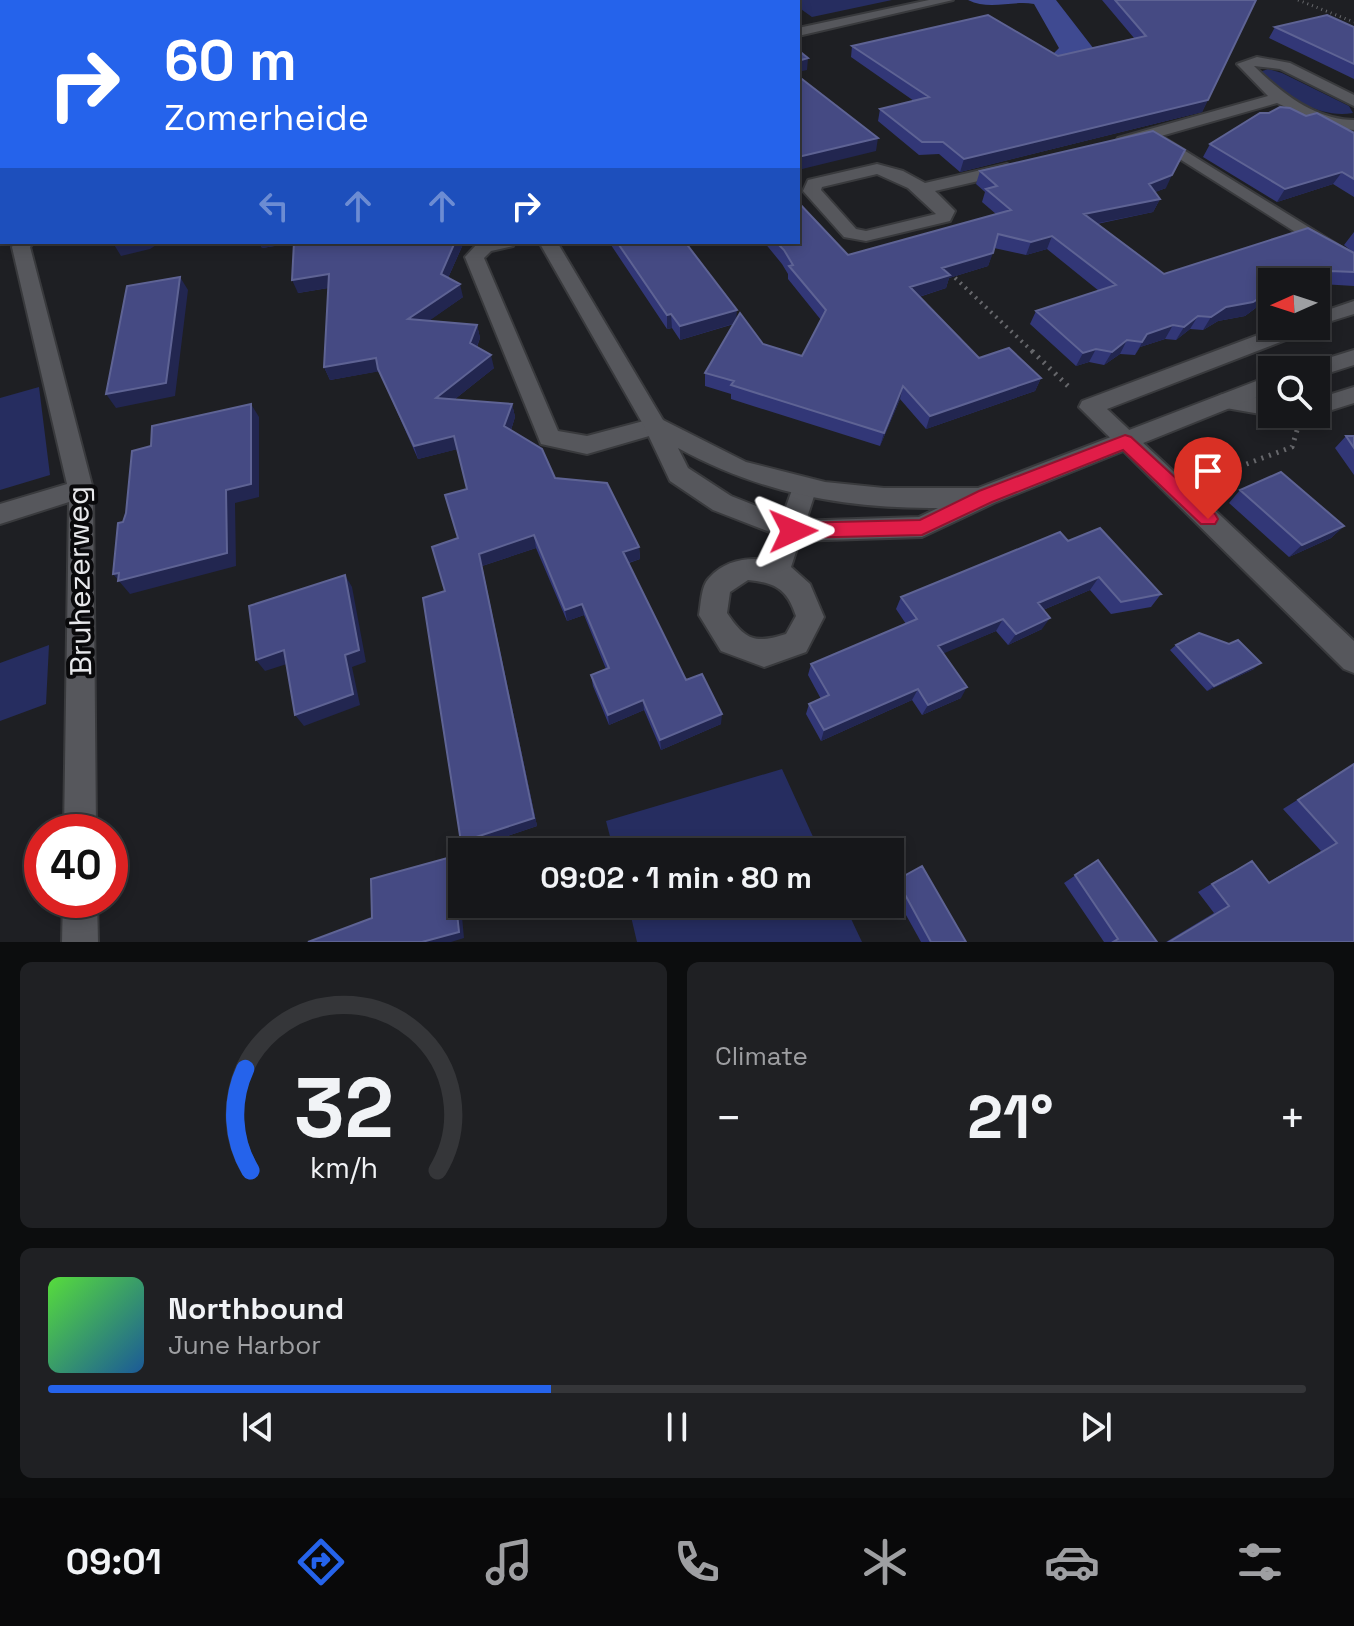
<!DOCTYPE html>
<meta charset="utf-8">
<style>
body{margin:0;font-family:"Space Grotesk",sans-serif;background:#1f2023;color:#f1f3f6;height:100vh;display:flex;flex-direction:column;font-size:30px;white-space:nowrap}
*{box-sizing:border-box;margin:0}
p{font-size:26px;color:#9e9fa2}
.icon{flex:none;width:44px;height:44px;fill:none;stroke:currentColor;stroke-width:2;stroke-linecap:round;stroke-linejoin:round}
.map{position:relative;height:942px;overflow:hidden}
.drawer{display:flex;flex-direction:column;gap:20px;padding:20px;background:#0c0d0e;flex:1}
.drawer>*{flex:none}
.banner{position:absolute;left:0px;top:0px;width:800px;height:244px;box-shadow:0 4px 12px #0003,0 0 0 2px #353639;background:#2563eb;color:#fff;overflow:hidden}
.needle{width:52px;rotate:267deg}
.controls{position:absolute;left:1258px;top:268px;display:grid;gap:16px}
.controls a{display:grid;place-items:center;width:72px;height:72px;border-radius:0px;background:#16171a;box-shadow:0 4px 12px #0003,0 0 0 2px #353639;font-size:40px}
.speed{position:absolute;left:24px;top:814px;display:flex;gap:16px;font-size:40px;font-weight:700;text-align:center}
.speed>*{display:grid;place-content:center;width:104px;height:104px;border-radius:50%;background:#16171a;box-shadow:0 4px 12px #0003,0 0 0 2px #353639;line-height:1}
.speed .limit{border:12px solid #d22;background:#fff;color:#111}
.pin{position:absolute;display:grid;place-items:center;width:68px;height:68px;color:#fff;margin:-82px -34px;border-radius:50% 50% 50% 0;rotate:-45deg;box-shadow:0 0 8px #0007}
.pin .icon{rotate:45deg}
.me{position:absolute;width:88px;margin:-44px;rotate:89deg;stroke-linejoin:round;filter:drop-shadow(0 0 6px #0008)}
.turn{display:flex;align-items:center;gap:28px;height:168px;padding:0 32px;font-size:36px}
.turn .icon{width:104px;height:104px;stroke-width:2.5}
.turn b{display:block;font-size:56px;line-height:68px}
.lanes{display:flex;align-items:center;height:76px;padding:0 32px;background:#0003;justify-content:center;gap:40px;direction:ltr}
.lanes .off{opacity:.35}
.big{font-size:60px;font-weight:800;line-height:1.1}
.drawer .widget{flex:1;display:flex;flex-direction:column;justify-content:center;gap:12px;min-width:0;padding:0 28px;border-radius:12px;background:#1f2023}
.drawer .dial{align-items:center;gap:0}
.dial svg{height:208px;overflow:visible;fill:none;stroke:#353639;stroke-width:7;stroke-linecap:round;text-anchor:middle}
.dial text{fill:#f1f3f6;stroke:none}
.song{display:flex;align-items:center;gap:24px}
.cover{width:96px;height:96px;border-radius:12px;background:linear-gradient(135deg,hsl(110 70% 55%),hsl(210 70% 35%))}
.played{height:8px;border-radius:4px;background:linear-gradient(90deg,#2563eb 40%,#353639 40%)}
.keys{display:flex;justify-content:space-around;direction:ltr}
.heat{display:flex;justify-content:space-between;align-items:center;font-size:44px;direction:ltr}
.drawer .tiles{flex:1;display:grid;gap:20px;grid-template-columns:1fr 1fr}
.widget:last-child{grid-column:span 2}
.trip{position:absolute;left:448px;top:838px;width:456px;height:80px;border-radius:0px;background:#16171a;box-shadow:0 4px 12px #0003,0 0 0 2px #353639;font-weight:800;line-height:80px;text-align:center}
.tab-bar{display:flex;height:128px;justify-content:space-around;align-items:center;background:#09090a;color:#9e9fa2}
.tab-bar .icon{width:56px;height:56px}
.tab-bar .on{color:#2563eb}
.tab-bar b{font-size:36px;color:#f1f3f6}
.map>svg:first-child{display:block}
.green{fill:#262d60}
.forest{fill:#3f4a91}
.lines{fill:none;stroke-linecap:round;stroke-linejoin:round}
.street-casing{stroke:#393a3d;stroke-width:4}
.secondary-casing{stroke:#393a3d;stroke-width:4}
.path-far2{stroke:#66676b;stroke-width:3;stroke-dasharray:1 4;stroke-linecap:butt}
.path-far1{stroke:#66676b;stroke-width:4;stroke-dasharray:2 5;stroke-linecap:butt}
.path{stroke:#66676b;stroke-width:5;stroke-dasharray:2 6;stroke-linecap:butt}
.street{fill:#56575c;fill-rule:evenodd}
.secondary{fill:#56575c;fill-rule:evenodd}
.wall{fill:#323777}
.shaded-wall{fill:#222650}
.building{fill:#454a83;stroke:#5e6394;stroke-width:2}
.route{fill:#e11d48;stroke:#92132f;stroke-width:2}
.labels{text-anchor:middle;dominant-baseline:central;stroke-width:8;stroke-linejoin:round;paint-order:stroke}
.street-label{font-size:30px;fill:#e7e8eb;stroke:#09090b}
</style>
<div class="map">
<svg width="1354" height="942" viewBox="0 0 1354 942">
<rect width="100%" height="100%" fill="#1e1f23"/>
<path class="green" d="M787,0H892L812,17L798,7V2Z
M1268,69L1282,73L1349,106L1353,113C1318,119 1285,95 1260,72Z
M39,387L50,475L0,490V398Z
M49,645L46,704L0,721V663Z
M782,769L820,852H614L606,821Z
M628,904H844L862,942H637Z"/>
<path class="forest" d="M968,0H1056L1097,53L960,86L1052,55L1059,48L1034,4C1012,0 990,11 968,0Z"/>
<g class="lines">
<defs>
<path id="street" d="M929,0H953L798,36V28Z
M1257,57L1290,63L1354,95V106L1280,69L1254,66C1280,92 1315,120 1354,120V130L1332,128L1277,103L1161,136L1354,255V269L1148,139L1124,146L1116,141L1118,138L1268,96L1237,64Z
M877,164L903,171L925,183L1007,164L1015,169L1013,173L935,191L955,211L950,221L866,241L844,237L803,191L808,180ZM877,174L908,188L936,214L866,231L856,229L821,190L822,187Z
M15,242H34L30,247L93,489L96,832H64L69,502L0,524V504L67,484L12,247Z
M515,242L513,246L491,251L484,258L558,431L587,436L655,418L663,420L666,426L663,432L587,454L541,444L465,257L478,243Z
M1354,301V314L1312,327L1309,331L1107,409L1354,641V673L1344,669L1079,407L1082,401L1282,326H1316V314Z
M1354,387V403L1316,415L1312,414H1316V399Z
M1228,393L1272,400V414H1279L1272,416L1220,407L1217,401L1220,395Z
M804,480L813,483L816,490L791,567L810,584L824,617L806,652L764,667L721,651L699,615C701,604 701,586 709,578C724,561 746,557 767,560L792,490L795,483ZM748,580C776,583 787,589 796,616L786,634C755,644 745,640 727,613L730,592Z
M63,900H97L98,942H62Z"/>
<path id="secondary" d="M0,145L2,146V156L0,155Z
M539,242H557L663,420L746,462L825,482L884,488H978L1272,375V391L994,503L922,537L793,541L713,510L670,481L644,426ZM678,448C760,493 844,509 938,508L919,517L794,521L731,496L688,468Z
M1354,350V365L1316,377V370H1303L1306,365Z"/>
</defs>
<use href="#street" class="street-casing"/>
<use href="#secondary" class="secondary-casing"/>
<path class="path-far2" d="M1298,0L1354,22"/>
<path class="path-far1" d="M950,273L1034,353"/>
<path class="path" d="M1032,351L1070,388
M1209,478L1292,447L1298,427"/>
<use href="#street" class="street"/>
<use href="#secondary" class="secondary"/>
</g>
<path class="wall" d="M1102,0H1256L1202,112L960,172L939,154L919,155L878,121L880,109L914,101L851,57L852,46L1058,56L1134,38Z
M1275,27H1354V79L1269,38Z
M1306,116L1354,133V197L1333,184L1277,202L1203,157L1210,144Z
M980,171L1166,188L1155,192L1160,199L1153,212L1097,224L1164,274L1354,253V286L1321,284L1316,288V282H1272V305L1271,306L1257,307L1245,316L1218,321L1203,330L1190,329L1176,340L1165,339L1140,347L1135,355L1120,354L1104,365L1089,362L1076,366L1030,324L1036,311L1099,291L1047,249L1026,255L994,248L988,266L949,278L946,288L919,297L979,358L1041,378L1035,391L926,429L900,399L880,446L731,399V394L705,386V373L734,324L680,340L672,328L667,329L609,242H685L737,319L763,344L802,356L821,320L788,279V274L782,264L764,242H798L848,255L996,214L982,202L985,192L976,184Z
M1354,232V253L1344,245Z
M260,242H464L448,278L463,297L428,321L477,325L480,338L477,347L494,368L455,399L512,404L515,417L511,430L555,478L639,547L640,559L629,563L686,680L721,724L661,750L644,710L609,725L593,686L591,675L606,669L584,615L567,621L536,548L482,566L537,826L466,850L461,842L445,591L458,538L467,489L457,449L418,459L379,371L330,380L324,367L328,288L298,293L294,243L262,248Z
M1346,436H1354V475L1335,448Z
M1240,490L1344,526L1331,538L1289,557L1229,503Z
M1068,541L1161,594L1151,607L1111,614L1090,590L1043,610L1042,629L1008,645L996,631L943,653L961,698L922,715L912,700L821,741L806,714L809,704L821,699L808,675L811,664L906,624L896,609L901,597Z
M1176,645L1254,669L1207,691L1170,650Z
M1354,764V942H1166L1214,913L1198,892L1218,880L1252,861L1269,882L1321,851L1283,809Z
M1098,860L1157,942H1104L1064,883Z
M897,880L966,942H921L891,888Z"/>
<path class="shaded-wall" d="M808,58L807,70L798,72V61Z
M2,77V88L0,89V78Z
M1208,100L1202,112L960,172L964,159Z
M878,138L876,151L798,170V157Z
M1342,172L1333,184L1277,202L1285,189Z
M1172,175L1166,188L1142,197L1149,184Z
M1160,199L1153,212L1079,227L1084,214Z
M1052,236L1047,249L1026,255L1031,242Z
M117,242H161L150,249L121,256L113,243Z
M260,242H298L262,248Z
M455,242H464L444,287L441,274Z
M993,253L988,266L949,278L946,288L906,301L910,287L942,268Z
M1330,271L1321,284L1316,288V282H1304Z
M329,274L334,287L298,293L292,280Z
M180,277L188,290L175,396L116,408L106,394Z
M460,284L463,297L412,333L408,319Z
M1266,294L1257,307L1245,316L1218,321L1203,330L1211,317L1226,307Z
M737,310L736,323L680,340V326Z
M671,314L672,328L667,329V315Z
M1198,316L1190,329L1176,340L1184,327Z
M477,325L480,338L473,356L470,343Z
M1173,325L1165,339L1140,347L1135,355L1147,334Z
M1127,340L1120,354L1104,365L1112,352Z
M1096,349L1089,362L1076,366L1083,353Z
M491,355L494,368L440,411L436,398Z
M376,358L381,371L330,380L324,367Z
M1041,378L1035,391L926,429L930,416Z
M903,386L900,399L880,446L884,433Z
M251,404L259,417V497L235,503L236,566L130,594L113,574L226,490Z
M512,404L515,417L508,439L504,426Z
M454,436L458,449L418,459L414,446Z
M1344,526L1331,538L1289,557L1302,545Z
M534,535L536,548L482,566L537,826L466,850L461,842L479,554Z
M639,547L640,559L624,564L623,552Z
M345,575L352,587L366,662L352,667L360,705L304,726L295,715L345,655Z
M1099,577L1090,590L1031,615L1038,603Z
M582,604L584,615L567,621L565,610Z
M1050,618L1042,629L1008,645L1016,634Z
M1003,619L996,631L933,658L938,646Z
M284,650L293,662L265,671L256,660Z
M1261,663L1254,669L1207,691L1214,686Z
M967,687L961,698L922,715L928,705Z
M918,689L912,700L821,741L824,730Z
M643,700L644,710L609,725L608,715Z
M722,714L721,724L661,750L660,740Z
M451,857L457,865L464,938L451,942H422Z"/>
<path class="building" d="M648,0H732L735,2H650Z
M1115,0H1256L1208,100L964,159L943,142H922L880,109L929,97L852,46L988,15L1058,56L1146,36Z
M1327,15L1354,27V64L1275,27Z
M0,35L2,36V77L0,78Z
M798,50L808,58L798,61Z
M798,76L878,138L798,157Z
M1280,107L1290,108L1306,116L1317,113L1354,133V179L1342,172L1285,189L1210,144L1260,113H1269Z
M1153,131L1185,150L1172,175L1149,184L1160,199L1084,214L1164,274L1308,228L1354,253V272L1330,271L1318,280L1304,282H1272V294H1266L1253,302L1226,307L1211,317L1198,316L1184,327L1173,325L1147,334L1142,342L1127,340L1112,352L1096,349L1083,353L1036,311L1116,285L1052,236L1031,242L998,234L993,253L942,268L950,275L910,287L979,358L1009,348L1041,378L930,416L903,386L884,433L731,385L734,381L705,373L740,313L763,344L802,356L826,310L789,266L793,265L784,250L776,242H798V202L848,255L1011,210L986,189L997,186L980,171Z
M294,242H455L441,274L460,284L408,319L477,325L470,343L491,355L436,398L512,404L504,426L542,449L555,478L607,483L639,547L623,552L686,680L702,674L722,714L660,740L643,700L608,715L591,675L609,668L582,604L565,610L534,535L479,554L534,818L461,842L423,598L445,591L432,547L458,538L445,495L467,489L454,436L414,446L378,369L376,358L324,367L329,274L292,280Z
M617,242H685L737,310L680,326L671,314L667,315Z
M180,277L166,383L106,394L127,286Z
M251,404V484L226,490L227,553L118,581L119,573L113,574L118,523L123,522L126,513L132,451L151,446L152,426Z
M1346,436H1354V448Z
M1281,472L1344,526L1302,545L1240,490Z
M1100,528L1161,594L1121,602L1099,577L1038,603L1050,618L1016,634L1003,619L938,646L967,687L928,705L918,689L824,730L809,704L829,695L811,664L917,619L901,597L1060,532L1068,541Z
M345,575L359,650L345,655L353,694L295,715L284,650L256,660L249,606Z
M1199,633L1229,644L1238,640L1261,663L1214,686L1176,645Z
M1354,764V942H1169L1229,906L1212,884L1232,873L1252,861L1269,883L1337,843L1298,800Z
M451,857L459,932L422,942H308L372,918L371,879Z
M1098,860L1157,942H1113L1118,939L1075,875Z
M922,866L966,942H931L897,880Z"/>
<path class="route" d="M1125,435L1131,437L1215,514L1218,519L1215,524H1201L1123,450L992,502L922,535L793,538L786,536L783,531L786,525L793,523L920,520L979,491Z"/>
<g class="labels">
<g class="street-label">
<text transform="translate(79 581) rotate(-91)">Bruhezerweg</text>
</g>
</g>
</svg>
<div class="controls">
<a><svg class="needle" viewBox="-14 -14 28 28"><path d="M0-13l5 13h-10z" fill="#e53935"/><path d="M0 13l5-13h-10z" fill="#9e9fa2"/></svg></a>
<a><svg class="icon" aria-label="search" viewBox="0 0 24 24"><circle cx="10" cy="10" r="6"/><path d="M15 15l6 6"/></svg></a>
</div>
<div class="speed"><div class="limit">40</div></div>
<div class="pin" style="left:1208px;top:519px;background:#d93025"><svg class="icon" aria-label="arrive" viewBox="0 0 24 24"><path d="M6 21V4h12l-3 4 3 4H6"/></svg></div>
<svg class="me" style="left:793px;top:531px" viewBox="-20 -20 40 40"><path d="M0-17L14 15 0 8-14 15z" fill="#e11d48" stroke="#fff" stroke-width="4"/></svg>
<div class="trip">09:02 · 1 min · 80 m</div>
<div class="banner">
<div class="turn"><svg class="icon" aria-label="right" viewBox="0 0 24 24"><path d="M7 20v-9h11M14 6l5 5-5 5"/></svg><div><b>60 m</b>Zomerheide</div></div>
<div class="lanes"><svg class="icon off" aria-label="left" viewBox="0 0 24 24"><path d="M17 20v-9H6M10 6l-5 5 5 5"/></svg><svg class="icon off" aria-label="ahead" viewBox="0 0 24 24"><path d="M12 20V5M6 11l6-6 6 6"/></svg><svg class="icon off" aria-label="ahead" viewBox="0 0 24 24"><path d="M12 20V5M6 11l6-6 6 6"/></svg><svg class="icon" aria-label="right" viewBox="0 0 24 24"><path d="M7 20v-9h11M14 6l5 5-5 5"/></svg></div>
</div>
</div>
<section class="drawer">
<div class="tiles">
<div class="widget dial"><svg viewBox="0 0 100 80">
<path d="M14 69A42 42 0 1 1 86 69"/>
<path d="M14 69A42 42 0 0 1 12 30" stroke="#2563eb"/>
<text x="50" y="56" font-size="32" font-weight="700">32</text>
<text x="50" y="72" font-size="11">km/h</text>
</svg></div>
<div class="widget"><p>Climate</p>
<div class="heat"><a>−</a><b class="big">21°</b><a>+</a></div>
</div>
<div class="widget">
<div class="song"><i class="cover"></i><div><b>Northbound</b><p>June Harbor</p></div></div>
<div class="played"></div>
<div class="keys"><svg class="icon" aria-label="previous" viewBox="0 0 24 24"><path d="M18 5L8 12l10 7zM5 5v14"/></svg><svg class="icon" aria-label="pause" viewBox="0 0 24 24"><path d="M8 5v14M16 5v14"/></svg><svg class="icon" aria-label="next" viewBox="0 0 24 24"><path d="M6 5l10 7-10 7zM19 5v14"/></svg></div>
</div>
</div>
</section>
<nav class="tab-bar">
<b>09:01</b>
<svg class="icon on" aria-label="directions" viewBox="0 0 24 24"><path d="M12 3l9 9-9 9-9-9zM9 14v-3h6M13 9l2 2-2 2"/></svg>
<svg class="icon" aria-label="music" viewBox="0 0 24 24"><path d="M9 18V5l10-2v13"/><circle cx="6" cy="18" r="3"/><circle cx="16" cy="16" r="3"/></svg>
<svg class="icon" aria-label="phone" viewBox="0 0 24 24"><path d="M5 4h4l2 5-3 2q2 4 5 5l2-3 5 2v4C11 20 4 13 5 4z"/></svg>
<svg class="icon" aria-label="climate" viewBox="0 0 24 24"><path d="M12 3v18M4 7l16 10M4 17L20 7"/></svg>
<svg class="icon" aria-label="car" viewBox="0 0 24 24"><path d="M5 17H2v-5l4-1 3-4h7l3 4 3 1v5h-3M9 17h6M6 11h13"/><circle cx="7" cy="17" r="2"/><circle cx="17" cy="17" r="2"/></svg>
<svg class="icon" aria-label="filters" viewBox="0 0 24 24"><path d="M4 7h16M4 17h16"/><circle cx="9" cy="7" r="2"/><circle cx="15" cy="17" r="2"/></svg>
</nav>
